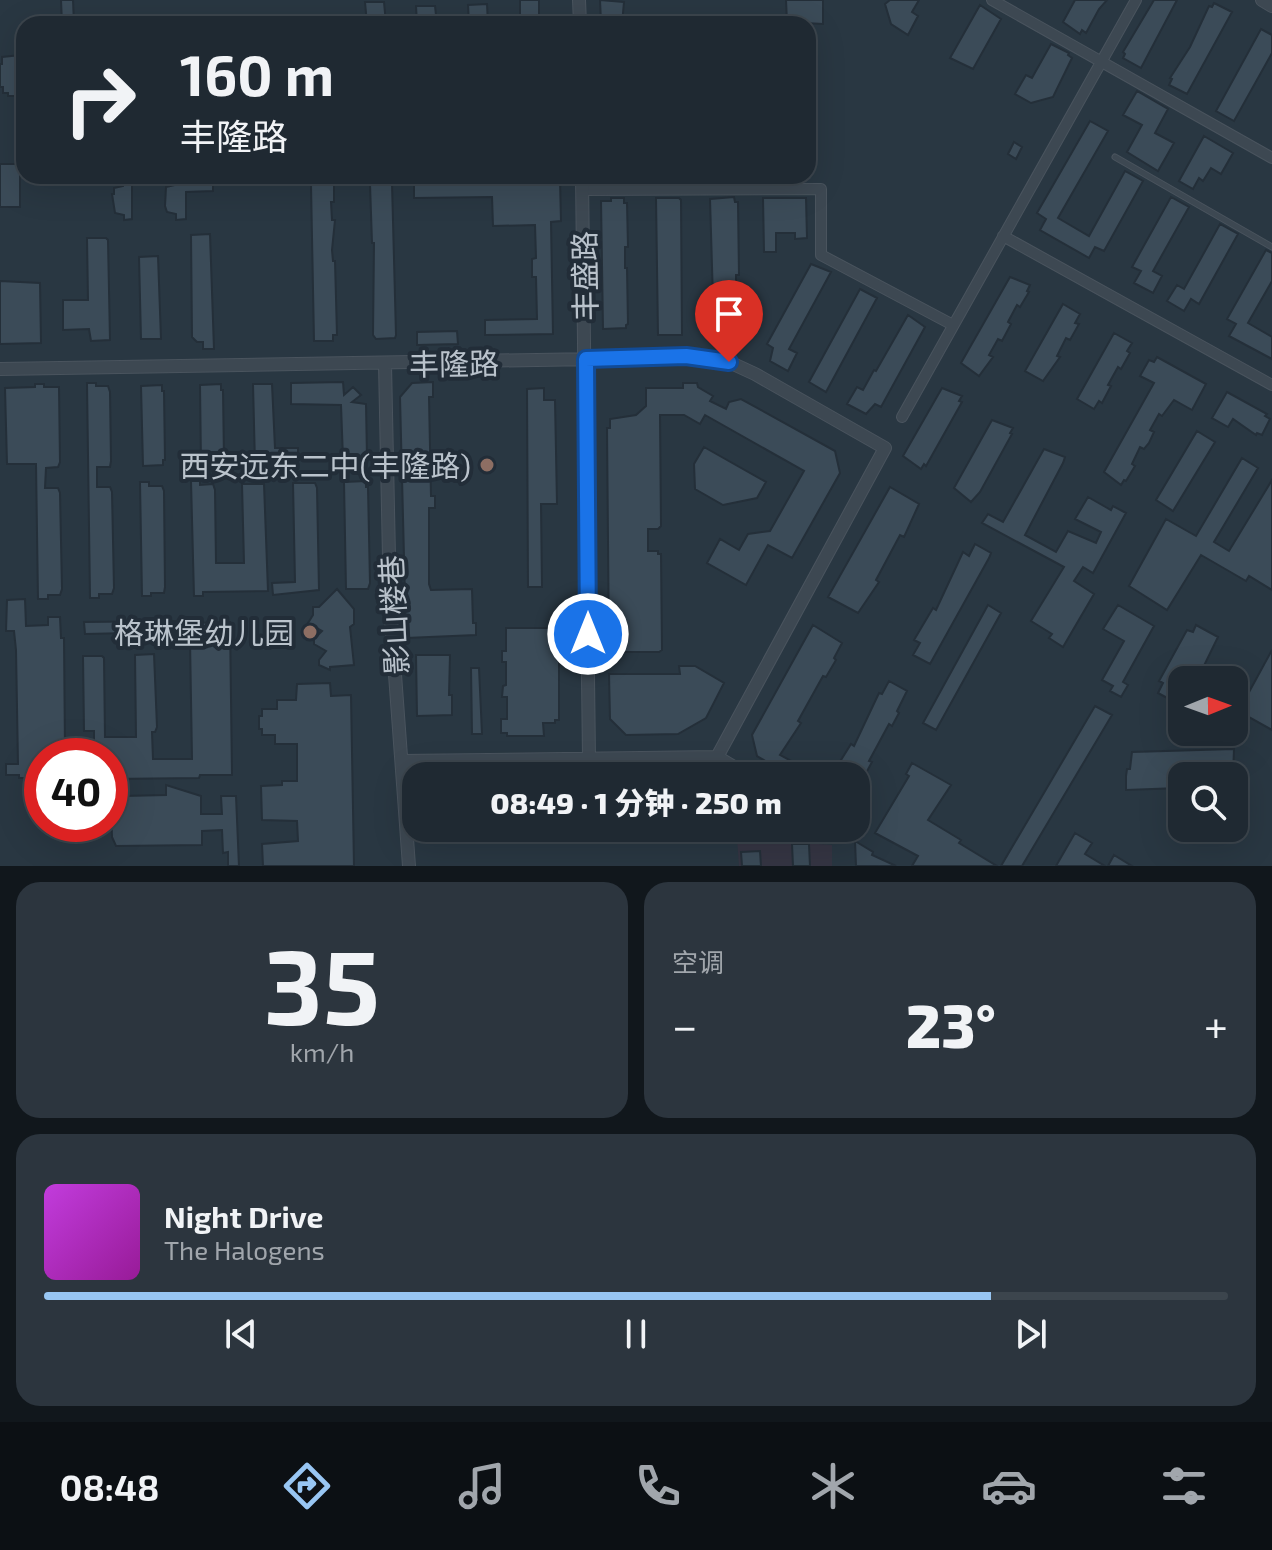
<!DOCTYPE html>
<html lang="zh">
<meta charset="utf-8">
<style>
body{margin:0;font-family:"Exo 2","Noto Sans SC",sans-serif;background:#2c353e;color:#f1f3f6;height:100vh;display:flex;flex-direction:column;font-size:30px;white-space:nowrap}
*{box-sizing:border-box;margin:0}
p{font-size:26px;color:#a1a6ac}
.icon{flex:none;width:44px;height:44px;fill:none;stroke:currentColor;stroke-width:2;stroke-linecap:round;stroke-linejoin:round}
.map{position:relative;height:866px;overflow:hidden}
.details{display:flex;flex-direction:column;gap:16px;padding:16px;background:#11171c;flex:1}
.details>*{flex:none}
.guide{position:absolute;left:16px;top:16px;width:800px;height:168px;border-radius:24px;box-shadow:0 8px 32px #0002,0 0 0 2px #3c454d;background:#1f2932;color:#f1f3f6;overflow:hidden}
.needle{width:52px;rotate:89deg}
.tools{position:absolute;left:1168px;top:666px;display:grid;gap:16px}
.tools a{display:grid;place-items:center;width:80px;height:80px;border-radius:16px;background:#1f2932;box-shadow:0 8px 32px #0002,0 0 0 2px #3c454d;font-size:40px}
.speed{position:absolute;left:24px;top:738px;display:flex;gap:16px;font-size:40px;font-weight:700;text-align:center}
.speed>*{display:grid;place-content:center;width:104px;height:104px;border-radius:50%;background:#1f2932;box-shadow:0 8px 32px #0002,0 0 0 2px #3c454d;line-height:1}
.speed .limit{border:12px solid #d22;background:#fff;color:#111}
.pin{position:absolute;display:grid;place-items:center;width:68px;height:68px;color:#fff;margin:-82px -34px;border-radius:50% 50% 50% 0;rotate:-45deg;box-shadow:0 0 8px #0007}
.pin .icon{rotate:45deg}
.me{position:absolute;width:88px;margin:-44px;rotate:0deg;stroke-linejoin:round;filter:drop-shadow(0 0 6px #0008)}
.turn{display:flex;align-items:center;gap:28px;height:168px;padding:0 32px;font-size:36px}
.turn .icon{width:104px;height:104px;stroke-width:2.5}
.turn b{display:block;font-size:56px;line-height:68px}
.big{font-size:60px;font-weight:800;line-height:1.1}
.details .widget{flex:1;display:flex;flex-direction:column;justify-content:center;gap:12px;min-width:0;padding:0 28px;border-radius:24px;background:#2c353e}
.details .dial{align-items:center;gap:0}
.dial b{font-size:104px;line-height:1}
.song{display:flex;align-items:center;gap:24px}
.cover{width:96px;height:96px;border-radius:12px;background:linear-gradient(135deg,hsl(290 70% 55%),hsl(300 70% 35%))}
.played{height:8px;border-radius:4px;background:linear-gradient(90deg,#98c6f3 80%,#3c454d 80%)}
.keys{display:flex;justify-content:space-around;direction:ltr}
.heat{display:flex;justify-content:space-between;align-items:center;font-size:44px;direction:ltr}
.details .tiles{flex:1;display:grid;gap:16px;grid-template-columns:1fr 1fr}
.widget:last-child{grid-column:span 2}
.trip{position:absolute;left:402px;top:762px;width:468px;height:80px;border-radius:24px;background:#1f2932;box-shadow:0 8px 32px #0002,0 0 0 2px #3c454d;font-weight:800;line-height:80px;text-align:center}
.tabs{display:flex;height:128px;justify-content:space-around;align-items:center;background:#0c1014;color:#a1a6ac}
.tabs .icon{width:56px;height:56px}
.tabs .current{color:#98c6f3}
.tabs b{font-size:36px;color:#f1f3f6}
.map>svg:first-child{display:block}
.medical{fill:#353543}
.building{fill:#3b4b58;stroke:#242f39;stroke-width:2}
.lines{fill:none;stroke-linecap:round;stroke-linejoin:round}
.service-casing{stroke:#4a545e;stroke-width:7}
.minor-casing{stroke:#4a545e;stroke-width:12}
.tertiary-casing{stroke:#4a545e;stroke-width:14}
.service{stroke:#3d4852;stroke-width:5}
.minor{stroke:#3d4852;stroke-width:10}
.tertiary{stroke:#3d4852;stroke-width:12}
.route-casing{stroke:#114b97;stroke-width:20}
.route{stroke:#1a73e8;stroke-width:14}
.education-dot{fill:#8d6e63;stroke:#222d38;stroke-width:3}
.labels{text-anchor:middle;dominant-baseline:central;stroke-width:8;stroke-linejoin:round;paint-order:stroke}
.street-label{font-size:30px;fill:#bac3cc;stroke:#222d38}
.poi-label{font-size:30px;fill:#bac3cc;stroke:#222d38;text-anchor:end}
</style>
<div class="map">
<svg width="1272" height="866" viewBox="0 0 1272 866">
<rect width="100%" height="100%" fill="#293742"/>
<path class="medical" d="M737,838L832,845V866H739Z"/>
<path class="building" d="M61,0H73L74,24H62Z
M520,0H539V24H520Z
M600,0L624,2L622,24L601,22Z
M786,0H823V24L787,22Z
M890,0H919L912,12L918,16L908,35L891,24L885,4Z
M1075,0H1107L1099,9L1086,33L1082,30L1080,34L1063,22Z
M1154,0H1177L1141,68L1123,58L1125,54L1123,52Z
M365,2H384L386,24H367Z
M1214,3L1232,12L1187,94L1169,85L1172,79L1170,78L1190,47L1209,6L1212,7Z
M487,4L488,24L469,23L468,5Z
M980,5L1001,19L973,69L950,58Z
M416,6H435L437,24H417Z
M294,15H341L342,24H294Z
M1261,29L1272,35V53L1234,121L1216,111Z
M1051,44L1069,53L1068,55L1072,58L1053,97L1031,103L1015,94L1026,75L1032,78Z
M21,55V65H24L22,96H8V93H3V87H0V64H2V57Z
M1137,91L1168,109L1155,133L1174,143L1158,171L1127,152L1142,125L1123,115Z
M1090,121L1108,131L1058,218L1089,236L1125,171L1143,181L1104,251L1095,247L1089,258L1040,230L1046,219L1037,213Z
M1204,136L1233,153L1221,174L1211,168L1203,181L1199,178L1193,189L1179,181Z
M1014,142L1022,147L1016,159L1008,154Z
M0,164H20V207H0Z
M197,176H213V191L186,192V219L176,220V214L167,212L165,206L166,187L175,185V180H197Z
M331,178V184H334V202H331L332,220H335L332,250L333,261H335L337,335H333V341H314L311,185V179Z
M560,180L561,221L551,222L553,334L485,335V320L537,319L536,277H532V259L536,258L535,225L493,226L492,197L414,198V182Z
M132,181V219L124,220V215L115,213L112,194H114V188L123,186V182Z
M392,183L396,335L395,338L376,339L373,335L374,243H372L370,184Z
M734,197L735,202H738L739,275H736V295H739L740,330H733V334H714L710,199Z
M1171,197L1189,207L1153,271L1162,276L1153,293L1134,283L1141,271L1132,267Z
M611,198H624V203H627L628,247H625V268H627L628,324L626,325V328L603,329L601,201H611Z
M656,198H679L681,200L682,335H658Z
M763,198H806L807,238L795,239V233H776V252H764Z
M1220,224L1238,234L1199,304L1191,299L1184,311L1167,301L1177,285L1184,289Z
M210,234L214,349H203V342H197L192,337L191,235Z
M87,238H106L108,240L110,340L91,341L89,329L63,330V300H88Z
M1266,250L1272,253V281L1248,323L1272,337V359L1229,336L1236,324L1227,319Z
M158,256L161,339H141L139,257Z
M811,264L831,272L789,349L797,353L788,371L770,361L773,348L767,344Z
M1010,277L1030,285L1027,291L1029,292L1020,307L1017,305L1008,322L1011,324L1002,341L998,339L989,355L993,357L979,376L961,363Z
M0,281L40,283L41,343L0,344Z
M860,289L877,298L826,392L809,382Z
M1063,304L1080,314L1075,323L1079,324L1070,340L1066,338L1057,356L1060,357L1043,381L1025,371Z
M908,315L925,327L881,407L875,404L866,414L847,404L857,387L863,390L874,370L876,371Z
M457,331L458,344L417,345V332Z
M1114,333L1132,343L1127,351L1130,353L1121,369L1118,367L1108,385L1111,386L1102,403L1099,401L1094,409L1077,399Z
M1157,357L1206,384L1192,410L1174,400L1162,416L1159,414L1150,430L1154,432L1149,443L1144,449L1140,447L1132,464L1135,466L1126,481L1124,480L1121,485L1104,472L1154,383L1140,376L1149,360L1154,362Z
M343,382L344,395L353,387L361,395L352,402L366,404L367,457L343,459L341,405L291,404V383Z
M433,382V397H429L431,496H435V508H429V584L431,590L472,589L473,623H476V635L406,638L400,397L412,383Z
M87,383H96V386H108L110,392L111,461L110,467H97V487H110L112,492L114,588L112,594H99V598H90Z
M683,383H697L698,387L713,396L710,401L726,409L729,402L741,399L835,451L840,473L792,558L768,545L746,585L707,563L720,539L739,550L748,534L770,531L804,471L705,415L700,424L684,415H660L661,526L658,529H648V551H658V554H661L662,650L659,652H609L607,428H610V419L636,415L646,406V388H683Z
M35,384H44V387H59L60,462L58,467L46,468L45,488H58L60,493L62,589L60,595H48V599H38L36,464H7L5,388L35,387Z
M221,384V390H223L224,459H222V464L201,465L200,385Z
M253,384H272L275,448H298V462L255,464Z
M162,385V391H164L165,460H163V465L143,466L141,386Z
M544,388V400H555L557,504H541L542,587H528L527,389Z
M942,388L962,396L959,401L962,402L926,466L924,464L921,469L903,456Z
M1227,392L1267,414L1265,416L1270,419L1262,435L1257,433L1256,435L1233,419L1228,427L1212,418Z
M992,420L1013,428L1010,433L1012,434L980,492L971,502L954,488Z
M1197,431L1215,442L1173,511L1156,500Z
M704,447L766,482L757,498L723,505L695,489L694,464Z
M1044,449L1065,457L1063,463L1025,535L1056,552L1068,531L1096,543L1101,532L1075,519L1088,497L1111,510L1113,506L1126,513L1093,573L1083,567L1074,581L1094,594L1063,647L1049,638L1052,634L1031,621L1064,567L982,523L988,514L1003,522Z
M1242,458L1258,468L1214,542L1229,551L1272,480V590L1249,576L1246,581L1201,555L1167,610L1129,586L1166,519L1196,536Z
M191,481H200V485L213,484L215,490L216,563H244L242,484H264L268,591L203,592V596H194Z
M366,481V487H368L370,583L368,589H346L344,482Z
M140,482H149V486H162L164,491L165,587L164,593H151V596H142Z
M293,483H315L317,488L319,590L273,595L272,583L295,582Z
M890,487L919,504L904,537L900,535L876,580L879,582L858,613L828,597Z
M975,544L991,553L989,558L930,664L913,655L920,643L914,640L933,608L936,610L963,552L969,556Z
M337,589L354,609V624L350,627L354,665L330,667V670L319,665V660L326,651L314,644V639L322,631L308,623L313,615V607H319Z
M25,599L26,626L48,625V617H60L61,638H64L65,750H42V782H34L33,778H19V775H6V764H18L16,650L14,631H6L7,600Z
M988,605L1001,613L936,730L923,723Z
M1118,605L1154,626L1123,682L1128,685L1121,697L1110,691L1113,686L1102,680L1124,641L1103,629Z
M175,621V632L85,634L84,622Z
M230,622L232,775H200L199,778L110,779V751H94V731H84L83,656H102L104,658L105,737H136L135,655L154,654L157,727L155,732H152L153,759H192L190,640H193V623Z
M813,625L842,643L834,658L836,660L826,677L823,676L798,721L801,723L780,755L819,776H790L757,756L752,735Z
M1196,625L1218,637L1197,680H1182V706L1158,693L1163,683L1159,681L1187,630L1193,632Z
M506,628H559V720H555V723H543L544,736H507V733H501V719H507V697H502L503,686L506,685V662H502V651H506Z
M1272,650V730L1242,713L1245,707L1242,705Z
M416,655H450L449,695H452V715L417,716Z
M679,666H695L724,683L706,718L678,734L626,735L610,719L609,674H680Z
M471,668H479L482,734H472Z
M889,681L907,691L897,711L899,713L892,726L889,724L869,761L872,762L865,775L831,776L851,744L854,746L879,693L882,694Z
M330,683L331,696L351,695L354,866H263L262,844L298,841L297,821L262,820L261,786L282,785V781H297V744H275V735H262V729H259V716H262V709H277V700H296L297,684Z
M1095,706L1112,715L1022,866H1001Z
M1234,749L1233,776H1182V780H1178L1179,788L1126,790V776L1127,769H1130L1132,752Z
M912,763L951,785L928,820L961,840L959,843L997,866H912L918,856L875,833L909,776L906,774Z
M166,785L201,796V814H222L221,796H236L239,866H228V852L223,853L222,830L202,831V845L116,846L112,837L111,808L115,800L123,796L166,795Z
M508,828H686V836L509,839Z
M803,828H818L819,839L804,840Z
M1075,833L1092,843L1085,854L1105,866H1056Z
M855,841L873,852L872,855L896,866H856Z
M792,844H809L810,866H793Z
M760,851L761,866H742L741,852Z
M1114,855L1132,866H1108Z"/>
<g class="lines">
<defs>
<path id="service" d="M1115,157L1272,247"/>
<path id="minor" d="M992,0L1272,158
M583,190L821,189V255L953,325
M1003,236L1272,385
M902,417L1136,0"/>
<path id="tertiary" d="M579,0L580,24
M1262,0L1272,6
M582,176L589,759
M385,364L390,606L409,866
M0,369L708,357L729,362L755,374L885,448L717,757
M402,761L717,757L749,776"/>
</defs>
<use href="#service" class="service-casing"/>
<use href="#minor" class="minor-casing"/>
<use href="#tertiary" class="tertiary-casing"/>
<use href="#service" class="service"/>
<use href="#minor" class="minor"/>
<use href="#tertiary" class="tertiary"/>
</g>
<g class="lines">
<defs>
<path id="route" d="M588,634L586,359L686,356L729,362"/>
</defs>
<use href="#route" class="route-casing"/>
<use href="#route" class="route"/>
</g>
<g class="education-dot">
<circle cx="487" cy="465" r="8"/>
<circle cx="310" cy="632" r="8"/>
</g>
<g class="labels">
<g class="street-label">
<text transform="translate(584 276) rotate(-91)">丰盛路</text>
<text transform="translate(454 363) rotate(-1)">丰隆路</text>
<text transform="translate(393 615) rotate(-93)">影山楼巷</text>
</g>
<g class="poi-label">
<text x="471" y="465">西安远东二中(丰隆路)</text>
<text x="294" y="632">格琳堡幼儿园</text>
</g>
</g>
</svg>
<div class="tools">
<a><svg class="needle" viewBox="-14 -14 28 28"><path d="M0-13l5 13h-10z" fill="#e53935"/><path d="M0 13l5-13h-10z" fill="#a1a6ac"/></svg></a>
<a><svg class="icon" aria-label="search" viewBox="0 0 24 24"><circle cx="10" cy="10" r="6"/><path d="M15 15l6 6"/></svg></a>
</div>
<div class="speed"><div class="limit">40</div></div>
<div class="pin" style="left:729px;top:362px;background:#d93025"><svg class="icon" aria-label="arrive" viewBox="0 0 24 24"><path d="M6 21V4h12l-3 4 3 4H6"/></svg></div>
<svg class="me" style="left:588px;top:634px" viewBox="-20 -20 40 40"><circle r="17" fill="#1a73e8" stroke="#fff" stroke-width="3"/><path d="M0-11L8 9 0 5-8 9z" fill="#fff"/></svg>
<div class="trip">08:49 · 1 分钟 · 250 m</div>
<div class="guide">
<div class="turn"><svg class="icon" aria-label="right" viewBox="0 0 24 24"><path d="M7 20v-9h11M14 6l5 5-5 5"/></svg><div><b>160 m</b>丰隆路</div></div>
</div>
</div>
<section class="details">
<div class="tiles">
<div class="widget dial"><b>35</b><p>km/h</p></div>
<div class="widget"><p>空调</p>
<div class="heat"><a>−</a><b class="big">23°</b><a>+</a></div>
</div>
<div class="widget">
<div class="song"><i class="cover"></i><div><b>Night Drive</b><p>The Halogens</p></div></div>
<div class="played"></div>
<div class="keys"><svg class="icon" aria-label="previous" viewBox="0 0 24 24"><path d="M18 5L8 12l10 7zM5 5v14"/></svg><svg class="icon" aria-label="pause" viewBox="0 0 24 24"><path d="M8 5v14M16 5v14"/></svg><svg class="icon" aria-label="next" viewBox="0 0 24 24"><path d="M6 5l10 7-10 7zM19 5v14"/></svg></div>
</div>
</div>
</section>
<nav class="tabs">
<b>08:48</b>
<svg class="icon current" aria-label="directions" viewBox="0 0 24 24"><path d="M12 3l9 9-9 9-9-9zM9 14v-3h6M13 9l2 2-2 2"/></svg>
<svg class="icon" aria-label="music" viewBox="0 0 24 24"><path d="M9 18V5l10-2v13"/><circle cx="6" cy="18" r="3"/><circle cx="16" cy="16" r="3"/></svg>
<svg class="icon" aria-label="phone" viewBox="0 0 24 24"><path d="M5 4h4l2 5-3 2q2 4 5 5l2-3 5 2v4C11 20 4 13 5 4z"/></svg>
<svg class="icon" aria-label="climate" viewBox="0 0 24 24"><path d="M12 3v18M4 7l16 10M4 17L20 7"/></svg>
<svg class="icon" aria-label="car" viewBox="0 0 24 24"><path d="M5 17H2v-5l4-1 3-4h7l3 4 3 1v5h-3M9 17h6M6 11h13"/><circle cx="7" cy="17" r="2"/><circle cx="17" cy="17" r="2"/></svg>
<svg class="icon" aria-label="filters" viewBox="0 0 24 24"><path d="M4 7h16M4 17h16"/><circle cx="9" cy="7" r="2"/><circle cx="15" cy="17" r="2"/></svg>
</nav>
